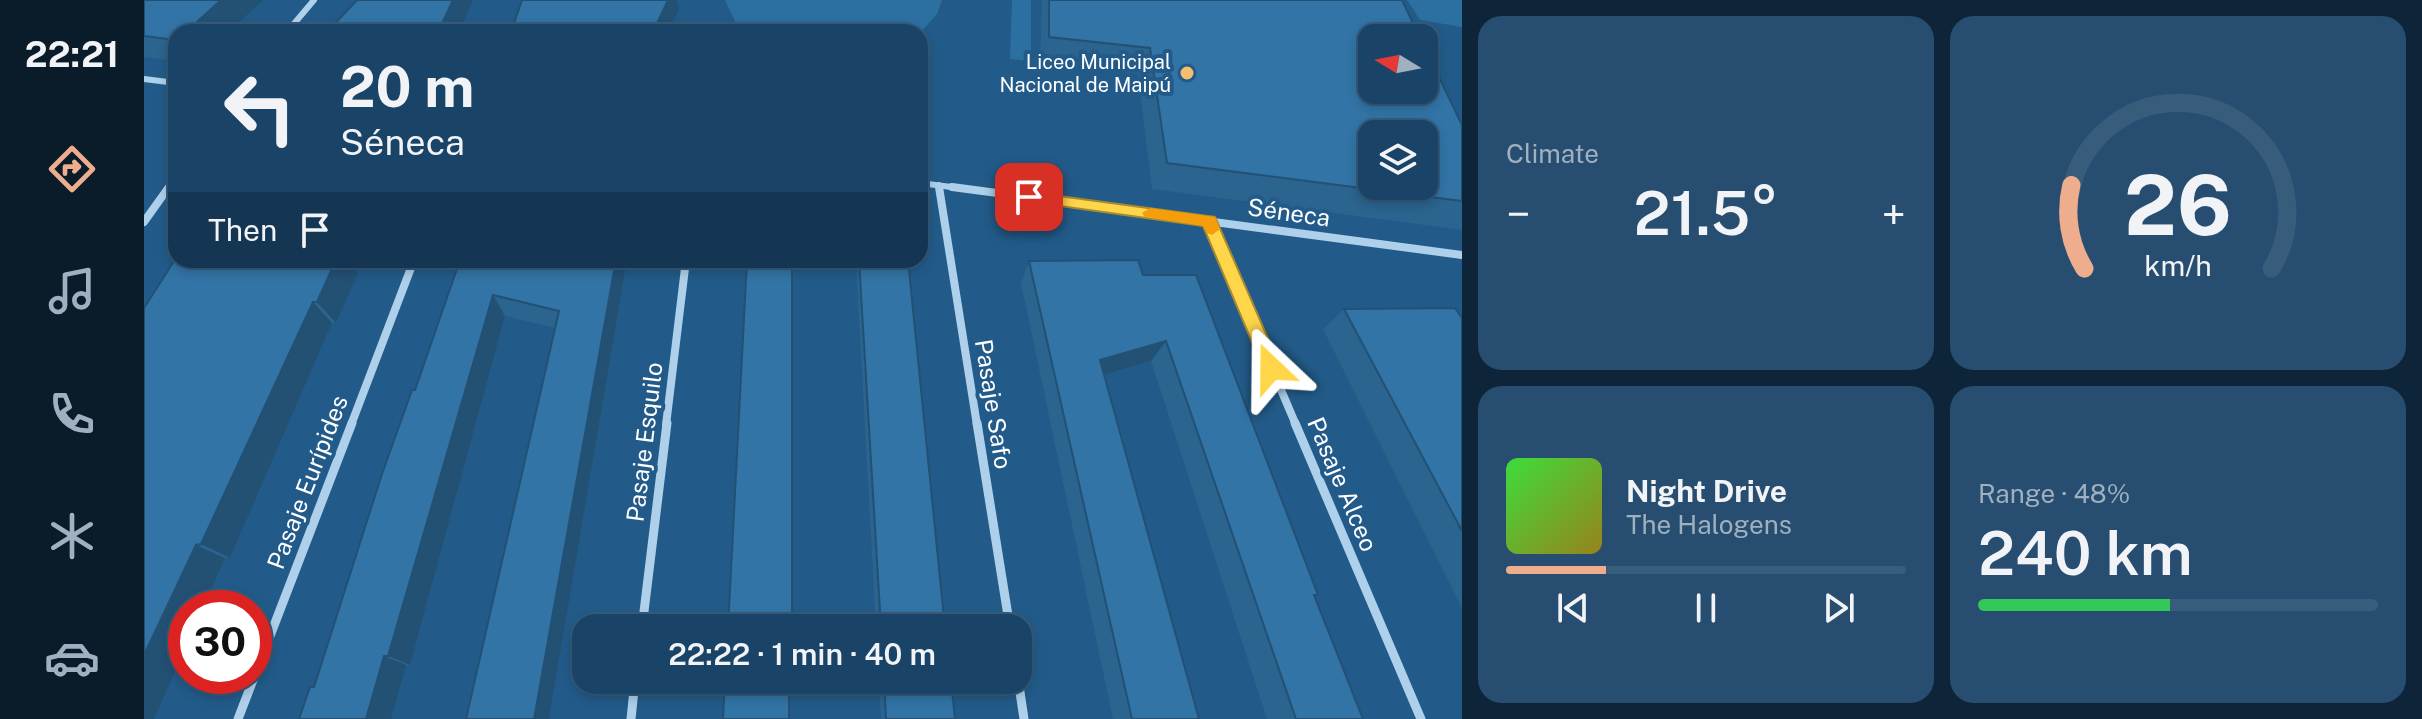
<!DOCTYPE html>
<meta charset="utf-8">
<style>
body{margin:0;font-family:"Public Sans",sans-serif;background:#274e70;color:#f1f3f6;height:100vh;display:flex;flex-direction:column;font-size:30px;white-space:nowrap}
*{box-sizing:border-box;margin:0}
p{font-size:26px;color:#9fb0c0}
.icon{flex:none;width:44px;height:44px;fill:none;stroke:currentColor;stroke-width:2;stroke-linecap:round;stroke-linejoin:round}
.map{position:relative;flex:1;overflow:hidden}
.sheet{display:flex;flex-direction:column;gap:16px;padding:16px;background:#0e2539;width:960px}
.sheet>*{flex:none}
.hud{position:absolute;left:24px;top:24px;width:760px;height:244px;border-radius:24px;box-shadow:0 4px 12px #0003,0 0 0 2px #385c7b;background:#1a4467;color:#f1f3f6;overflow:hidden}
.needle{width:52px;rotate:280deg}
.fabs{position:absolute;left:1214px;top:24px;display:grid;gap:16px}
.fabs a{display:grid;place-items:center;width:80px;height:80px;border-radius:16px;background:#1a4467;box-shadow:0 4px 12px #0003,0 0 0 2px #385c7b;font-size:40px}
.speed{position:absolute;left:24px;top:590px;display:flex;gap:16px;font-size:40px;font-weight:700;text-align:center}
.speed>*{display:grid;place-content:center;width:104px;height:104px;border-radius:50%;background:#1a4467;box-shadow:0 4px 12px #0003,0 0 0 2px #385c7b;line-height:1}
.speed .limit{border:12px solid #d22;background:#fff;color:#111}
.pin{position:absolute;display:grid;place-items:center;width:68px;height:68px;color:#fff;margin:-34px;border-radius:16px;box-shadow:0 4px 12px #0006}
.me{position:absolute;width:88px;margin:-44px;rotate:337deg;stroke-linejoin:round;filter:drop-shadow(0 0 6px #0008)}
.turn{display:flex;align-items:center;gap:28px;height:168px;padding:0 40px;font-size:36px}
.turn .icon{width:104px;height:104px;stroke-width:2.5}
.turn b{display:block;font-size:56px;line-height:68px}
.then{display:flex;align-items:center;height:76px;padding:0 40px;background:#0003;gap:16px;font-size:30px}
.big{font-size:60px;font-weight:600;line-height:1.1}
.sheet .widget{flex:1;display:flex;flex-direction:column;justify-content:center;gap:12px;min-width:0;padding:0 28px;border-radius:24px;background:#274e70}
.sheet .dial{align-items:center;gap:0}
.dial svg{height:208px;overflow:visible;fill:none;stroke:#385c7b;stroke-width:7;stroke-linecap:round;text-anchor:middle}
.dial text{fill:#f1f3f6;stroke:none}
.song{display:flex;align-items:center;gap:24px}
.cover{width:96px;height:96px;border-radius:12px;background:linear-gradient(135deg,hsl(120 70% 55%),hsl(50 70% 35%))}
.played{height:8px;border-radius:4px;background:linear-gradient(90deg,#eead8d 25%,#385c7b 25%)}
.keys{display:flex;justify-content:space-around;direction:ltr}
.heat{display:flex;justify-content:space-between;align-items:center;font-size:44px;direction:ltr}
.charge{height:12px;border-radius:6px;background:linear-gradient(90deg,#34c759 48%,#385c7b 0)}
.sheet .tiles{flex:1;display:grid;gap:16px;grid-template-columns:repeat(2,1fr)}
.trip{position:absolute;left:428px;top:614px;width:460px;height:80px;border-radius:24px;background:#1a4467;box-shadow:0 4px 12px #0003,0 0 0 2px #385c7b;font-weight:600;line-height:80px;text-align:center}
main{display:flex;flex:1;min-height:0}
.tabs{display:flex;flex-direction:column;width:144px;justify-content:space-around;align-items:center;background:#0a1b29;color:#9fb0c0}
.tabs .icon{width:56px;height:56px}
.tabs .current{color:#eead8d}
.tabs b{font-size:36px;color:#f1f3f6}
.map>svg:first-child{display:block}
.green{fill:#2c6fa1}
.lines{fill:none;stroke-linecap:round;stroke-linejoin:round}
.minor-far2{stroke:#aed0ea;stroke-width:6}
.minor-far1{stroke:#aed0ea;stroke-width:8}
.minor{stroke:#aed0ea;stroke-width:9}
.wall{fill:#2b648f}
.shaded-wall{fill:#235174}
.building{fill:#3274a6;stroke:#235174;stroke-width:2;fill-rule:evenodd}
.route{fill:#ffd54a;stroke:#a68a30;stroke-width:2}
.slow{fill:#f59e0b}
.poi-dot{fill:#f6bf70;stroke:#225b89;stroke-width:3}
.labels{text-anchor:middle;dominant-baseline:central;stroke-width:8;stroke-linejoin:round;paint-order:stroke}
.far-poi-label{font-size:20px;fill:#fff;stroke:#225b89;text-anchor:end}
.street-label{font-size:24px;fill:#fff;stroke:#225b89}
</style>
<main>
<nav class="tabs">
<b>22:21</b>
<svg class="icon current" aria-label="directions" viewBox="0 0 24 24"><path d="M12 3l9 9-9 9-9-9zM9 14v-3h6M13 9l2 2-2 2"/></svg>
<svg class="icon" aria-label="music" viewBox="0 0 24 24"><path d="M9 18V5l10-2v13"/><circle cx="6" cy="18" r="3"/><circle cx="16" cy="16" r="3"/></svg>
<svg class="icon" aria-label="phone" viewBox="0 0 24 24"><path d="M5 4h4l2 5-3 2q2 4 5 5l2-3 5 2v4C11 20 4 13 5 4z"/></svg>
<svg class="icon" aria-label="climate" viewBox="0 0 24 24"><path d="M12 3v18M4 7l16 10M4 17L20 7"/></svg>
<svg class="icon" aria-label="car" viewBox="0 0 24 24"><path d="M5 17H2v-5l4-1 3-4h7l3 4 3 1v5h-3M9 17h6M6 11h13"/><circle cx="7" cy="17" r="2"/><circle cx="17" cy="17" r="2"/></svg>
</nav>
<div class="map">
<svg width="1318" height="719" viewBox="0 0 1318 719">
<rect width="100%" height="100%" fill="#225b89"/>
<path class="green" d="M581,0H798L793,14L776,33L601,32L594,28Z
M868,0H887V61L866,59Z
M1263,0H1318V27L1276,20Z"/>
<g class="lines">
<path class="minor-far2" d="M143,32L170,0
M0,79L32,83
M776,183L823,189
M795,185L796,189
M23,189L32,177"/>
<path class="minor-far1" d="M795,187L833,425
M808,187L1318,255
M1065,221L1152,425
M0,222L25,187
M207,425L270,260
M522,425L542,260"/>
<path class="minor" d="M833,423L866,628
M1151,423L1277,719
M498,628L523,423
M874,679L880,719
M94,719L208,423
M487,719L491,680"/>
</g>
<path class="wall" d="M0,0L32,32V61L0,57Z
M898,0H1258L1318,125V230L1008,189L994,74L896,64Z
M316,260H483L405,719H322L411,328L361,316L266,665L170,687Z
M603,260H648L649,624H646Z
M712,260H764L801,628H732Z
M885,261L999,275L1174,595L1171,596L1219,719H1123L1007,361L961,374L1055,719H969L877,283Z
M212,271L214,274L192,323H188L86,558H81L59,608L0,308Z
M1200,309L1318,318V608L1179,329Z
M735,680H807L811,719H737Z"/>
<path class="shaded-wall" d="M77,0H119L85,32H42Z
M309,0H329L315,32H294Z
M524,0H533L535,9L524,32H509Z
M192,260H217L212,271L214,274L192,323L173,302Z
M472,260H483L405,719H390Z
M349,295L361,316L266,665L244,656Z
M169,302L188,323L86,558L57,544Z
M1022,341L1007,361L944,379L956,360Z
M52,545L81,558L59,608H42V647L10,719H0V655Z
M240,656L262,665L247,719H222Z"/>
<path class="building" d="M0,0H77L42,32H32V40L0,36Z
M213,0H309L294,32H183Z
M378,0H524L509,32H367Z
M905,0H1258L1276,38H1228V90H1280V46L1318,125V201L1023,163L1006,48L905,37ZM1228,134H1280V186H1228Z
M32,258V260H192L173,302H169L57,544L52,545L0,655V308Z
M316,260H472L390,719H322L415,311L349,295L244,656H240L222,719H155L166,687H170L238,474L268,390H271Z
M603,260H648V613L645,614V628H584Z
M715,260H764L801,628H737Z
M994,260L999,275H1052L1174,595H1170L1219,719H1152L1022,341L956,360L1055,719H988L885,261Z
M1311,308L1318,318V531L1200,309Z
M581,680H645V719H579Z
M740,680H807L811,719H742Z"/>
<path class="route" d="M885,192L1071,217L1137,368L1134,373H1121L1059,226L880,201V193Z"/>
<path class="slow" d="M1006,208L1071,217L1076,229L1068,235L1063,233L1059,226L1001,217L998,213Z"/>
<circle class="poi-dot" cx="1043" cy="73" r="8"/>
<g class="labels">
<g class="far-poi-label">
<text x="1027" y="62">Liceo Municipal<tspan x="1027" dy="23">Nacional de Maipú</tspan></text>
</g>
<g class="street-label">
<text transform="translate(1145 212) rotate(8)">Séneca</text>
<text transform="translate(850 404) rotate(81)">Pasaje Safo</text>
<text transform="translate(500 442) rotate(-83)">Pasaje Esquilo</text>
<text transform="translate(163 482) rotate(-69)">Pasaje Eurípides</text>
<text transform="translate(1199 484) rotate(67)">Pasaje Alceo</text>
</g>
</g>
</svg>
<div class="fabs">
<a><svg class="needle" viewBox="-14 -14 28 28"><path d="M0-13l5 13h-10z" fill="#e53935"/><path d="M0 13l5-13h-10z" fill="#9fb0c0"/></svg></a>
<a><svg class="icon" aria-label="layers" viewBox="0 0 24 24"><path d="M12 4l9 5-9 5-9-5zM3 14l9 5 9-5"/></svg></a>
</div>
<div class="speed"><div class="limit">30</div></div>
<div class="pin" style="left:885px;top:197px;background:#d93025"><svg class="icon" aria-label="arrive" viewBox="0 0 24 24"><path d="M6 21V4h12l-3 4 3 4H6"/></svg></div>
<svg class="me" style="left:1127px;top:368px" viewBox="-20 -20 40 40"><path d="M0-17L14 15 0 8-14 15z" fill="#ffd54a" stroke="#fff" stroke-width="4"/></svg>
<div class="trip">22:22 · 1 min · 40 m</div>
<div class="hud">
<div class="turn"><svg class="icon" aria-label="left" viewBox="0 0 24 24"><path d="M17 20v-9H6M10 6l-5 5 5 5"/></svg><div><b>20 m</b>Séneca</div></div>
<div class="then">Then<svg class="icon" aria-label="arrive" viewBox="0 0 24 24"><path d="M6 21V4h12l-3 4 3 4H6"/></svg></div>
</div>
</div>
<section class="sheet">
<div class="tiles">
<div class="widget"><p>Climate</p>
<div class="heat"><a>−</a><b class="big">21.5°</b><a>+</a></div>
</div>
<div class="widget dial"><svg viewBox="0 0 100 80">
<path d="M14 69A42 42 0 1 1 86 69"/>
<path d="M14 69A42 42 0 0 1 9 37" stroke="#eead8d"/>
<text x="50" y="56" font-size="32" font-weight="700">26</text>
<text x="50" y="72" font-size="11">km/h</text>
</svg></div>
<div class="widget">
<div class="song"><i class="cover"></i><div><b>Night Drive</b><p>The Halogens</p></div></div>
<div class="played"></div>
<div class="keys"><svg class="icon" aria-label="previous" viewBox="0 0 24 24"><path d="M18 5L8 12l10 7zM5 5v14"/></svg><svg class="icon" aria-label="pause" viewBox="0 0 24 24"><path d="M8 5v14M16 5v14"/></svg><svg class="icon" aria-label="next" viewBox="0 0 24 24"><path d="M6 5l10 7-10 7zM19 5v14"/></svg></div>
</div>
<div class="widget"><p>Range · 48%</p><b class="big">240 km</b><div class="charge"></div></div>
</div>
</section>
</main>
